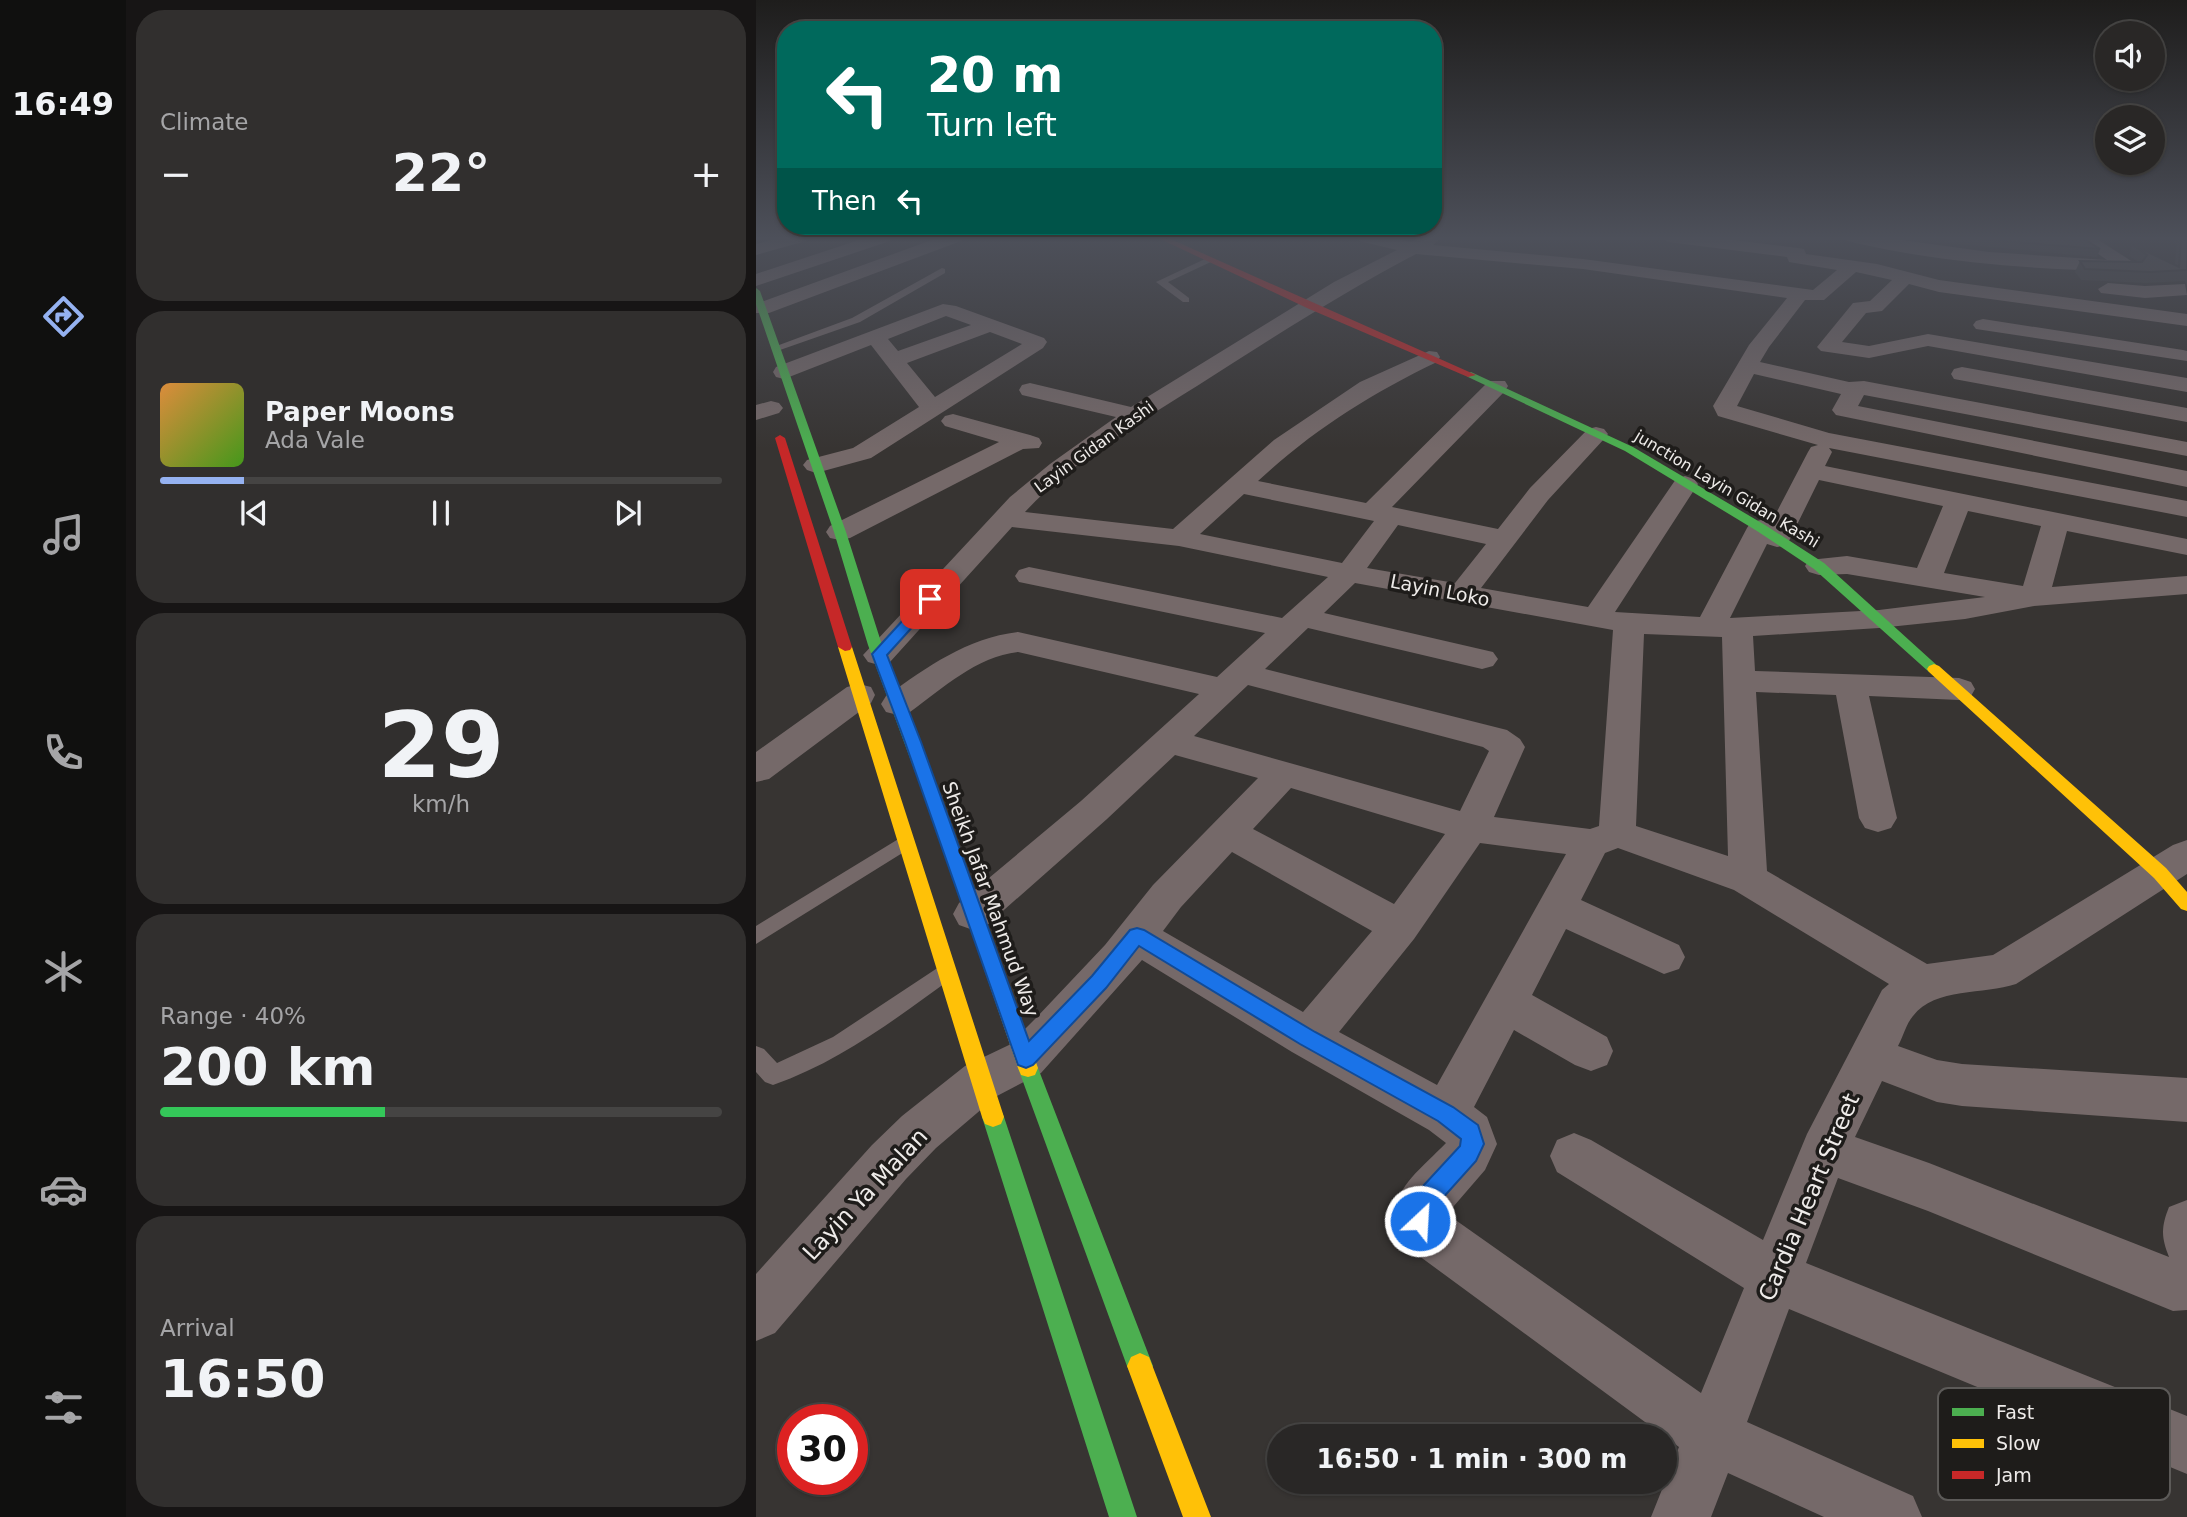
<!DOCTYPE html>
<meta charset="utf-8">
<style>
body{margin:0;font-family:"DejaVu Sans",sans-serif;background:#312f2e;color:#f1f3f6;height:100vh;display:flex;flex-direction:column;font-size:26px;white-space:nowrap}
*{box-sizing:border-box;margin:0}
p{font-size:23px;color:#a5a5a7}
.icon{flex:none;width:38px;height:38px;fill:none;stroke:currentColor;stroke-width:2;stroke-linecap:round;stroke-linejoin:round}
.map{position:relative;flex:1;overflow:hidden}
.panel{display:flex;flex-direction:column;gap:10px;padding:10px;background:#171515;width:630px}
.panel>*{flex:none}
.hud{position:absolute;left:21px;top:21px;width:665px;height:214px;border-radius:28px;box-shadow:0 2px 5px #0004,0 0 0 2px #454443;background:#00695c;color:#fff;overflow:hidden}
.fabs{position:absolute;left:1339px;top:21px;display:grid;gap:14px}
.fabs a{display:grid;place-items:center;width:70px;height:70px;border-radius:50%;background:#292726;box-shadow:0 2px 5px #0004,0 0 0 2px #454443;font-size:35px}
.speed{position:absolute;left:21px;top:1404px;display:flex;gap:14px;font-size:35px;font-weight:700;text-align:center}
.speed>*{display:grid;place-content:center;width:91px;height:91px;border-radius:50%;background:#292726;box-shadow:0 2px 5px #0004,0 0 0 2px #454443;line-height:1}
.speed .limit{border:10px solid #d22;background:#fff;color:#111}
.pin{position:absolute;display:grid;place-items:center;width:60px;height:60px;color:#fff;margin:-30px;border-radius:14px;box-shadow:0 4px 10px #0006}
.me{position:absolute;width:77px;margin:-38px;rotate:25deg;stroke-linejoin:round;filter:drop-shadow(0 0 5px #0008)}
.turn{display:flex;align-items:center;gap:24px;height:147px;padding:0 35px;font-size:32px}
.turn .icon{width:91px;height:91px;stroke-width:2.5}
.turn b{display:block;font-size:49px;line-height:60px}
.then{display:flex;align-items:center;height:66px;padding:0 35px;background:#0003;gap:14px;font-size:26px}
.big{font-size:52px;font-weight:800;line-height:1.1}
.panel .widget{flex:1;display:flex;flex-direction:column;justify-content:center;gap:10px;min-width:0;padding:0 24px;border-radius:28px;background:#312f2e}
.panel .dial{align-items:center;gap:0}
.dial b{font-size:91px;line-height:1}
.song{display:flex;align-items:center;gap:21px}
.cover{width:84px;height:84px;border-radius:10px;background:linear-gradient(135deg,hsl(30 70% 55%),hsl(100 70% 35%))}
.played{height:7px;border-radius:4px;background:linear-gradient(90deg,#95b2f1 15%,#454443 15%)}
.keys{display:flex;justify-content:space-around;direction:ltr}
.heat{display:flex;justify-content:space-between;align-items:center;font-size:38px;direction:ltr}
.charge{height:10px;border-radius:5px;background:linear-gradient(90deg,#34c759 40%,#454443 0)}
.trip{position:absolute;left:511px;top:1424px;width:410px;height:70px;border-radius:35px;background:#292726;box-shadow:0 2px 5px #0004,0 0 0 2px #454443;font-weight:800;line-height:70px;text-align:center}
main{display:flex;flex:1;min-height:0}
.dock{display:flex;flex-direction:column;width:126px;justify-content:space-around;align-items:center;background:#10100f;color:#a5a5a7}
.dock .icon{width:49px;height:49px}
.dock .current{color:#95b2f1}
.dock b{font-size:32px;color:#f1f3f6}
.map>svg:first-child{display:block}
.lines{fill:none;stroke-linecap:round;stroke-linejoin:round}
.lane{fill:#756969;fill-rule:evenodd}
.street{fill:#756969;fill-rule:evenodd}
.fast{fill:#4caf50;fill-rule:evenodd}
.slow{fill:#ffc107;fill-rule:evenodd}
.jam{fill:#c62828;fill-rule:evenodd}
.wall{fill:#41403f}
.building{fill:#4c4a49;stroke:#353433;stroke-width:2}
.route{fill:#1a73e8;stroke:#114b97;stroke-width:2}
.labels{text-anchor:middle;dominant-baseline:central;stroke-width:7;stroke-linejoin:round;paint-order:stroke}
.far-street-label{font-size:16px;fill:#eeebe9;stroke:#1e1c1a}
.street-label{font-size:19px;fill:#eeebe9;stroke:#1e1c1a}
.near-street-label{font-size:23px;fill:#eeebe9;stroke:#1e1c1a}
.key{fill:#1e1c1a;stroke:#5c5a58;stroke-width:2}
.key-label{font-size:19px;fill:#eeebe9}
</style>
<main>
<nav class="dock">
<b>16:49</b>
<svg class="icon current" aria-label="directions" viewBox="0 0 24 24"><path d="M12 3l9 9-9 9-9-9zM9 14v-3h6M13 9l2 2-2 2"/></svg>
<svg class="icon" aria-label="music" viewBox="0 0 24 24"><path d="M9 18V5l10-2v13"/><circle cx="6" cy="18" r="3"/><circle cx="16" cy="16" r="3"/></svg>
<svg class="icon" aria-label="phone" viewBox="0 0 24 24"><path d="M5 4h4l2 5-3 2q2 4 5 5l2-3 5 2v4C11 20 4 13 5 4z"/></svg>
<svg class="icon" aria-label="climate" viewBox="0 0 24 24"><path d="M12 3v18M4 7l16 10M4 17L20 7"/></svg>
<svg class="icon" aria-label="car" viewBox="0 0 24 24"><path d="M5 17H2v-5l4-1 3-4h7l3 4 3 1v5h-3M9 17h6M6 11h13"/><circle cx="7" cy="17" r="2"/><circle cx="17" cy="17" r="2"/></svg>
<svg class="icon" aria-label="filters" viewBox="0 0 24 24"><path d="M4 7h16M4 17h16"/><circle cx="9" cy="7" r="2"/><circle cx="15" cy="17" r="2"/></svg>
</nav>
<section class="panel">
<div class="widget"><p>Climate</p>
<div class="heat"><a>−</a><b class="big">22°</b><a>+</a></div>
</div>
<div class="widget">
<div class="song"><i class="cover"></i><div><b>Paper Moons</b><p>Ada Vale</p></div></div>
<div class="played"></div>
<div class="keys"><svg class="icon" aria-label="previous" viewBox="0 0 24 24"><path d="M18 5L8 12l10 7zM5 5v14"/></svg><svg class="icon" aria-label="pause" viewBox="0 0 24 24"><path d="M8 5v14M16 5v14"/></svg><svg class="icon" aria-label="next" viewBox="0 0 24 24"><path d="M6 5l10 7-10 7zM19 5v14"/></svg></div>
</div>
<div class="widget dial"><b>29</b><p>km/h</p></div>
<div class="widget"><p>Range · 40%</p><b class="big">200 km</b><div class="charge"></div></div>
<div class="widget"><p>Arrival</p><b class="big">16:50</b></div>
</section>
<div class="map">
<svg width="1431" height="1517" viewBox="0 0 1431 1517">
<rect width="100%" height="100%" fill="#373432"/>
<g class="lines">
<path class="lane" d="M451,258L459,260L412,282L433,298V302H427L400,282Z
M186,268L189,269V273L104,322L24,350L15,348L96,318Z
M149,835L156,837L158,842L156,847L0,944V926Z
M189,963L196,966L200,972L196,978C138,1020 85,1061 17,1085L9,1082L0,1072V1046L8,1049L21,1063L77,1037Z"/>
<path class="street" d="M27,237H53L50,241L0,255V244Z
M112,237H137L134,241L0,286V274Z
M184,237H208L205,241L13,313H0V304Z
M601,237H630L655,242L665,237H686L677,245L827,259L1057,290L1081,270L1033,262L1031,257L912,242L903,237H952L1042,248L1048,249L1050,254L1121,264L1183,280L1431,314V326L1183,292L1153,284L1126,311L1110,313L1086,342L1113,346L1172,334L1431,378V392L1172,346L1113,358L1065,351L1061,347L1097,303L1114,301L1136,280L1100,272L1068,300H1049L1013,347L1004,362L1093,382L1108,381L1431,442V456L1108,395L1102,406L1431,471V487L1080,415L1076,410L1085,394L998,374L981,406L1073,433L1431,501V517L1073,448L1076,452L1069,466L1431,539V555L1311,531L1296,587L1431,576V594L1278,606L1209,619L1123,628L997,636L999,671L1203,678L1215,682L1219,689L1215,696L1203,700L1113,696L1141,818L1135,828L1122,832L1109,828L1103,818L1080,695L1000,692L1011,871L1171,964L1237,955L1417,845L1431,840V874L1260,984C1228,995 1179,987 1157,1016C1150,1024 1147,1037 1142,1046L1181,1060L1206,1064L1431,1078V1122L1206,1106L1181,1102L1126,1081L1099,1137L1173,1163L1413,1257C1405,1237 1405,1227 1413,1207L1431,1200V1310L1417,1311L1172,1211L1082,1178L1050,1263L1431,1416V1474L1033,1309L991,1422L1157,1496L1166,1517H1068L972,1473L955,1517H895L923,1447L655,1250C617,1202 657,1177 690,1143L673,1130L536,1052L386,960L285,1073L241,1096L180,1148L150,1179L19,1333L0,1341V1274L116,1145L146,1116L209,1066L253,1045L280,1018L349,945L397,885L502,778L419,755L351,819L231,925L217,930L203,925L197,914L203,903L325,801L443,694L262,652C220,657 187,688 154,712L142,715L130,712L125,704L130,696C172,667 210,638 262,632L461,677L509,633L263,582L259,576L263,570L273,567L526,618L572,577L423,546L256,527L134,662L123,665L112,662L107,655L254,497L294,464L360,417L266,395L263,390L266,385L274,383L375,407L578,282L641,250L603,241ZM660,254L827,269L1031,298L993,345L957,406L962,416L1062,445L1055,447L1052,452L1015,523L1005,520L995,522L991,528L944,617L859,612L942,484L938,479L929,476L920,479L832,607L725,588L792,500L848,439L852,434L848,429L840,427L832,429L774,488L742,529L636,507L749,391L752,386L749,381H733L610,503L502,481C556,431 614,394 681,362L684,357L681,352L673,351L604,382L518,440L417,529L269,512C313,464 385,421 441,386C513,340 584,294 660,254ZM1063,480L1187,506L1161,568L1091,556L1053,560L1049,566L1053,572L1063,575L1091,574L1229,597L1123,610L974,618L1011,544L1021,547L1031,545ZM488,494L618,521L586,563L444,534ZM1212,511L1285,526L1267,586L1188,573ZM642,525L730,544L699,583L611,568ZM599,583L857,630L843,826L834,829L738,817L769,747L764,739L751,730L509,669L552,628L726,669L737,666L742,659L737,652L568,613ZM888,634L966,637L972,856L880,826ZM492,685L727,747L733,751L704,811L438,736ZM535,788L689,834L638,904L497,829ZM724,843L810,854L681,1085L583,1032L658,939ZM862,848L978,890L1133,984L1126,990L1051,1134L1007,1240L835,1140L818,1133L801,1140L794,1156L801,1172L988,1288L945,1393L691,1214L729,1170L741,1144L731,1117L718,1107L758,1030L819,1065L835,1071L851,1065L857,1051L851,1037L776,995L810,929L908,974L923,969L929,957L923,945L825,900L849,853ZM476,852L616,931L547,1012L407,931L425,907Z
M1088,237H1124L1233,252L1351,260L1317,237H1338L1383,266L1374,271C1281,270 1182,263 1091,241Z
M1352,283L1389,286L1429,284L1431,295L1389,298L1345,293L1342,289Z
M187,304L200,306L288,338L291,342L287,348L115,458L60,473L51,470L47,465L51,460L97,448L163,407L115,345L28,379L20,377L17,372L20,367ZM190,316L215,325L142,351L132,339ZM234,332L266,344L179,397L151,363Z
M1227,319L1427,350L1431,351V361L1220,329L1217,325L1220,321Z
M1206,367L1431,408V422L1198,379L1195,374L1198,369Z
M15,401L23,403L27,408L23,413L0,420V405Z
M197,414L274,435L283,438L286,443L283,448L267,449L94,538L84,540L74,538L70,532L74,526L243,442L189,426L185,421L189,416Z
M103,684L115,687L119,695L115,703L13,779L0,782V752L91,687Z"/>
<path class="fast" d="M0,288L4,291L90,532L126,645L193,820L191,824H179L177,820L112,645L78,532L0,304Z
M715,372L877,447L1009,525L1068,563L1185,669L1183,672H1173L1058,569L1001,531L869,451L712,377L710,375Z
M272,1059L279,1061L282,1068L397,1366L393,1375L384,1379L375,1375L371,1366L262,1068L265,1061Z
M237,1107L245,1110L248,1117L381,1517H353L226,1117L229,1110Z"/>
<path class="slow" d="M89,643L96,647L248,1117L245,1124L237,1127L229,1124L226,1117L82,647Z
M1178,664L1183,666L1410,868L1431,892V911L1425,909L1398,878L1173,672L1171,669L1173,666Z
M185,814L191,816L193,820L282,1068L279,1075L272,1077L265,1075L262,1068L177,820L179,816Z
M384,1353L393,1357L455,1517H427L371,1366L375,1357Z"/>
<path class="jam" d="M400,237H410L720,375L712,377L551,308Z
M24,435L29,438L96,647L94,650L89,651L82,647L19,438Z"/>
</g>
<path class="wall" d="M1194,237L1344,249L1341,257L1192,243Z
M1421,237H1431V286L1429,281L1389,283L1325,280L1319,272L1324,261H1381L1373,256L1377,245L1419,265Z"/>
<path class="building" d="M1197,237H1325L1344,249Z
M1425,237H1431V270L1394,272L1329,269L1324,261L1386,262L1391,255L1377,245L1423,267Z"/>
<linearGradient id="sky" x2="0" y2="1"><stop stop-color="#1e1d1c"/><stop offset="0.53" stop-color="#4d505a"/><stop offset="1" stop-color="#4d505a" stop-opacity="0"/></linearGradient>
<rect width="1431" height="449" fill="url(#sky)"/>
<path class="route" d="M174,595L179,596V602L131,655L165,742L273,1041L336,976L374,930L381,928L388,930L559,1032L697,1107L722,1125L728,1144L720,1161L675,1211L672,1229L664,1232L656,1229L652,1207L655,1199L704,1146L705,1139L682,1121L544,1044L383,946L350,988L277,1065L270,1068L262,1065L149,742L116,654L169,596Z"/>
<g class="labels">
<g class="far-street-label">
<text transform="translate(338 447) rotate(-36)">Layin Gidan Kashi</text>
<text transform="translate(971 489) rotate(31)">junction Layin Gidan Kashi</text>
</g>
<g class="street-label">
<text transform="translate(684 590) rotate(11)">Layin Loko</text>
<text transform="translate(235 899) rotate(70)">Sheikh Jafar Mahmud Way</text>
</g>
<g class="near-street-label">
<text transform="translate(109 1194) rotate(-47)">Layin Ya Malan</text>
<text transform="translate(1053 1197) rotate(-67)">Cardia Heart Street</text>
</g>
</g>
<rect x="1182" y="1388" width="232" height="112" rx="10" class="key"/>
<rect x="1196" y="1408" width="32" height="8" fill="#4caf50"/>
<rect x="1196" y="1439" width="32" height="9" fill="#ffc107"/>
<rect x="1196" y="1471" width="32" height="8" fill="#c62828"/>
<g class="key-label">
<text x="1240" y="1419">Fast</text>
<text x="1240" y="1450">Slow</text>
<text x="1240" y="1482">Jam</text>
</g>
</svg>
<div class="fabs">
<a><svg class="icon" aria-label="sound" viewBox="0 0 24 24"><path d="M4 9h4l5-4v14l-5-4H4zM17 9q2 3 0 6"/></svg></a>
<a><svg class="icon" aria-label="layers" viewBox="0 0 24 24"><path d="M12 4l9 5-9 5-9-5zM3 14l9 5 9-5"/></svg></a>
</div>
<div class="speed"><div class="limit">30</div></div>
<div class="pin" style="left:174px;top:599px;background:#d93025"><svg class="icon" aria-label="arrive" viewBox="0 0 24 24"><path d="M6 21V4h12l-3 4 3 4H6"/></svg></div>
<svg class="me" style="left:664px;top:1221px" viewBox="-20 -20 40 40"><circle r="17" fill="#1a73e8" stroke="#fff" stroke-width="3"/><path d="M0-11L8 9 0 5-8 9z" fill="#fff"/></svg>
<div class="trip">16:50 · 1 min · 300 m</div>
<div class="hud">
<div class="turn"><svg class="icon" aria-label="left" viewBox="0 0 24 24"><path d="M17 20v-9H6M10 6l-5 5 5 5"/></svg><div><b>20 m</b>Turn left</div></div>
<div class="then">Then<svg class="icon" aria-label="left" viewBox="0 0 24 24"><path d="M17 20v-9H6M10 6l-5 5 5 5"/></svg></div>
</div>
</div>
</main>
